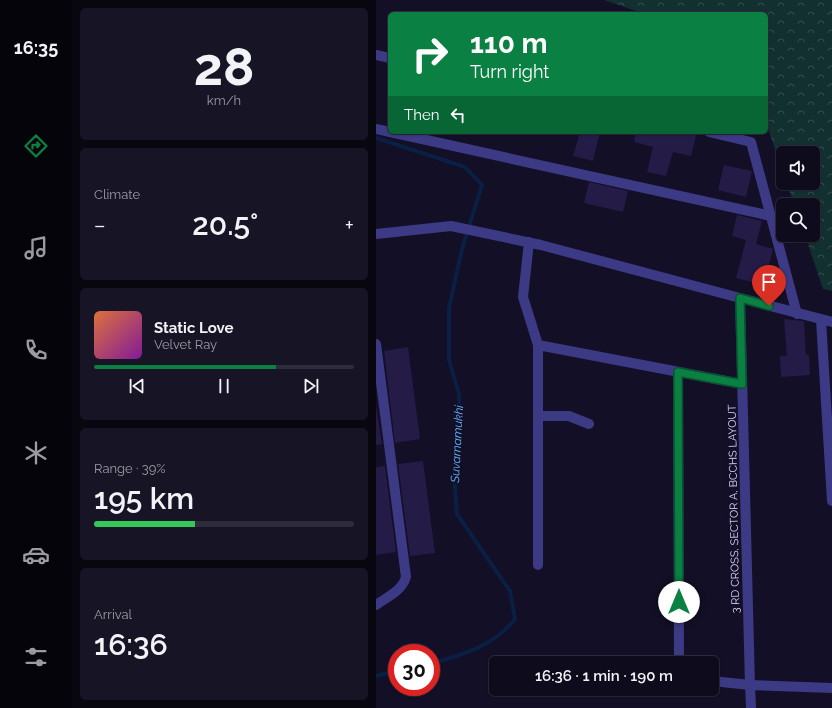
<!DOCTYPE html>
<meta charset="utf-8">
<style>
body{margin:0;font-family:Raleway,sans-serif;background:#171425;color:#f1f3f6;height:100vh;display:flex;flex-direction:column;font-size:15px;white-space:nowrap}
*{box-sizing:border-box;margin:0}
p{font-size:13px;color:#9b9ba3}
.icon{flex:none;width:22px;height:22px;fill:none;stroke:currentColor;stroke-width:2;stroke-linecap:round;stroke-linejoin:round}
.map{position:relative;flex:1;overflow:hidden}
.sheet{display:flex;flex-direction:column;gap:8px;padding:8px;background:#08060f;width:304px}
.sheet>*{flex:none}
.top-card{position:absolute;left:12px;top:12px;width:380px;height:122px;border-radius:6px;box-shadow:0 1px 3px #0004,0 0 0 1px #2e2b3b;background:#0b8043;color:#fff;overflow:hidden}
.controls{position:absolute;left:400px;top:146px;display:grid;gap:8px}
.controls a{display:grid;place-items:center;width:44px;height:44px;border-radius:6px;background:#0e0b1c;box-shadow:0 1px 3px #0004,0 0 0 1px #2e2b3b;font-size:20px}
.speed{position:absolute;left:12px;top:644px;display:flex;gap:8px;font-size:20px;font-weight:700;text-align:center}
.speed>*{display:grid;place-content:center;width:52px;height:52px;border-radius:50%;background:#0e0b1c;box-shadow:0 1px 3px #0004,0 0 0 1px #2e2b3b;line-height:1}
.speed .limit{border:6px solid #d22;background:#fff;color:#111}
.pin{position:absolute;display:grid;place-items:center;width:34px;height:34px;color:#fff;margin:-41px -17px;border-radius:50% 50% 50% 0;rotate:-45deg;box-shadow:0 0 4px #0007}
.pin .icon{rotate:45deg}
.me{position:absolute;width:44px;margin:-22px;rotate:0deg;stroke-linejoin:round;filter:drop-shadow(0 0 3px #0008)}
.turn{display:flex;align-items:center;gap:14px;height:84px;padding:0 16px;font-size:18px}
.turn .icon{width:52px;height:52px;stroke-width:2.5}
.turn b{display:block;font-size:28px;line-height:34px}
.then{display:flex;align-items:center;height:38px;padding:0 16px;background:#0003;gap:8px;font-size:15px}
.big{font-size:30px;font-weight:600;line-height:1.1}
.sheet .tile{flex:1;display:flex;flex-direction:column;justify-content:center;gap:6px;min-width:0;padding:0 14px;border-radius:6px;background:#171425}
.sheet .dial{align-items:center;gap:0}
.dial b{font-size:52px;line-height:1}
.song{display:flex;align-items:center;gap:12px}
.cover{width:48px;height:48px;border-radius:6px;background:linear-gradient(135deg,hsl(20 70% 55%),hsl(290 70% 35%))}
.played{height:4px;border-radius:2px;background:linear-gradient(90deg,#0b8043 70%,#2e2b3b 70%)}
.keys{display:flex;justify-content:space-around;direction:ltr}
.heat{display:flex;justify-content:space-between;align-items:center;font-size:22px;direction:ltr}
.charge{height:6px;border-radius:3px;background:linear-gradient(90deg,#34c759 39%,#2e2b3b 0)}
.trip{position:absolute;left:113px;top:656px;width:230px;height:40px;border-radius:6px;background:#0e0b1c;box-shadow:0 1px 3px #0004,0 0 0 1px #2e2b3b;font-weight:600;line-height:40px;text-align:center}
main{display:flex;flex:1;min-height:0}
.tabs{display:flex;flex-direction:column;width:72px;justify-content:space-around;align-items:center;background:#06040b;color:#9b9ba3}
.tabs .icon{width:28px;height:28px}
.tabs .active{color:#0b8043}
.tabs b{font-size:18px;color:#f1f3f6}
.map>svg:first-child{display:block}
.forest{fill:url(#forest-crowns)}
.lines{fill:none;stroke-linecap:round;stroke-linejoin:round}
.stream{stroke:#0a1f44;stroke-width:4}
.building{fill:#241b47}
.minor{stroke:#3d3a85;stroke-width:10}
.route-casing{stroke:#07532c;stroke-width:10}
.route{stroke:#0b8043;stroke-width:7}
.labels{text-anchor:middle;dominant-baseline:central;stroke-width:4;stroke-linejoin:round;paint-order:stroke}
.street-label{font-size:11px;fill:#d9d4ff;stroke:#130f26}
.water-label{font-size:12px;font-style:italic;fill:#62b6ff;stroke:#130f26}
</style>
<main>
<nav class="tabs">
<b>16:35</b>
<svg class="icon active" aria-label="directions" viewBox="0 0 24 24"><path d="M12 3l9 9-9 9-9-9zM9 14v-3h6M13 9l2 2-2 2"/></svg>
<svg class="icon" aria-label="music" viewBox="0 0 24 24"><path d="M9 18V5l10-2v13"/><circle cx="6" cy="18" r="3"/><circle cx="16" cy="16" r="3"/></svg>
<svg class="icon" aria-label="phone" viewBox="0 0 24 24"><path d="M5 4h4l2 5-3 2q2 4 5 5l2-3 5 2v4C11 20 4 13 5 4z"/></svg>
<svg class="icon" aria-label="climate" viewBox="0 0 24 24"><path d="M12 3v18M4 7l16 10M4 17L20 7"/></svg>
<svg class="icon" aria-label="car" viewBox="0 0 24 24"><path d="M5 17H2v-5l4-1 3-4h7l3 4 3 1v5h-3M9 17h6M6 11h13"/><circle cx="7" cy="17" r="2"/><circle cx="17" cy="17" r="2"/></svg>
<svg class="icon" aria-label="filters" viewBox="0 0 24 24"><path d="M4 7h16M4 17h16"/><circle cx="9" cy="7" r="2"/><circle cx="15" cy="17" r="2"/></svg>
</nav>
<section class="sheet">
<div class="tile dial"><b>28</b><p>km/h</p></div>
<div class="tile"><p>Climate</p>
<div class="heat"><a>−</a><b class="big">20.5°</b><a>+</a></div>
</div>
<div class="tile">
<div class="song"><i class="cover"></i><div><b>Static Love</b><p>Velvet Ray</p></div></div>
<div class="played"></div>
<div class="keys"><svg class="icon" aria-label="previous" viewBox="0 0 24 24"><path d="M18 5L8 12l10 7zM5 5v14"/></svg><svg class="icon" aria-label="pause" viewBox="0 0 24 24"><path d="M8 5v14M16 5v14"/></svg><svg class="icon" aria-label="next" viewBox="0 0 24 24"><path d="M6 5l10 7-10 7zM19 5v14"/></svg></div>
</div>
<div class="tile"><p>Range · 39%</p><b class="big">195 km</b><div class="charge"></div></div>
<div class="tile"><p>Arrival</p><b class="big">16:36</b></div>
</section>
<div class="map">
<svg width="456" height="708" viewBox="0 0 456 708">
<defs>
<pattern id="forest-crowns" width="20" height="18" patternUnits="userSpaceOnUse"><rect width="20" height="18" fill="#12302f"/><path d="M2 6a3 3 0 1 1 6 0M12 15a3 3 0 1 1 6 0" fill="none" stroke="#344d4e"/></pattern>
</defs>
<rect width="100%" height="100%" fill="#130f26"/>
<path class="forest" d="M228,0H456V291L447,289L429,235H437V205H418L411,183H437V153H407V172L390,123V14H269Z"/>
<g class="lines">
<path class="stream" d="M0,138L89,167L106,185L86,249L73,308V360L83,394L84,435L79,468V488L81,514L134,591L139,619C119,645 85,656 55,663
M0,676L21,671"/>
</g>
<path class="building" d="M204,132H224L217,161L197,156Z
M260,132H321L315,156L297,152L290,176L271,172L277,147L258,142Z
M348,165L376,171L370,197L342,190Z
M213,182L252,191L247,212L208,203Z
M361,215L386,221L380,244L397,249L388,285L360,278L370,240L356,236Z
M408,319L428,321L430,355H433L434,375L405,377L404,356H411Z
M32,347L44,439L19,443L8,351Z
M0,405L6,444L0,445Z
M47,461L59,553L34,556L22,464Z
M9,466L20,552L0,555V467Z"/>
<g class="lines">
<path class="minor" d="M0,55L14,58
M0,129L14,132
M14,132L395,216
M333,132L375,142L421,314
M0,234L75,226L165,245L364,298
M153,242L147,297L162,345L366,384
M445,320L456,501
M456,322L364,298L374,685L456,688
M0,344L30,577C26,591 11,597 0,605
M302,372L303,663
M163,416H193L213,424
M162,565V345
M336,681L374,685L375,708"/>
</g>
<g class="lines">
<defs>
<path id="route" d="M303,602L302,372L366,384L364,298L393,306"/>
</defs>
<use href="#route" class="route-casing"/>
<use href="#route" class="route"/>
</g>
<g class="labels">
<g class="street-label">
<text transform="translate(358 509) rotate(-91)">3 RD CROSS, SECTOR A, BCCHS LAYOUT</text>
</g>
<g class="water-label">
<text transform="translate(81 444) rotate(-87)">Suvarnamukhi</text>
</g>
</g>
</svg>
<div class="controls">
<a><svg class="icon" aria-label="sound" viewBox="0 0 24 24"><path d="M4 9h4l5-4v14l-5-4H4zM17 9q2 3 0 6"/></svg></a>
<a><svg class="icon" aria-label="search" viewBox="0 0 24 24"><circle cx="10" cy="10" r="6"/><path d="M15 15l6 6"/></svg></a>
</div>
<div class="speed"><div class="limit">30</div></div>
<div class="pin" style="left:393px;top:306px;background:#d93025"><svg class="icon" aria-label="arrive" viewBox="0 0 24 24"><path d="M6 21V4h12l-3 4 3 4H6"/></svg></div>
<svg class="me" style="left:303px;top:602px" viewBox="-20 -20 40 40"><circle r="19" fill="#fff"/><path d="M0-13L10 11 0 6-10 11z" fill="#0b8043"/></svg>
<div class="trip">16:36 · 1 min · 190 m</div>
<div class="top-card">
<div class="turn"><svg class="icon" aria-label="right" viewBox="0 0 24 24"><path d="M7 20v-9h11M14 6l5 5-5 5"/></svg><div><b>110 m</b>Turn right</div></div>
<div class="then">Then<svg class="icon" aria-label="left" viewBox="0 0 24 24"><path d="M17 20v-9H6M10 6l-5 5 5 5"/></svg></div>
</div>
</div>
</main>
